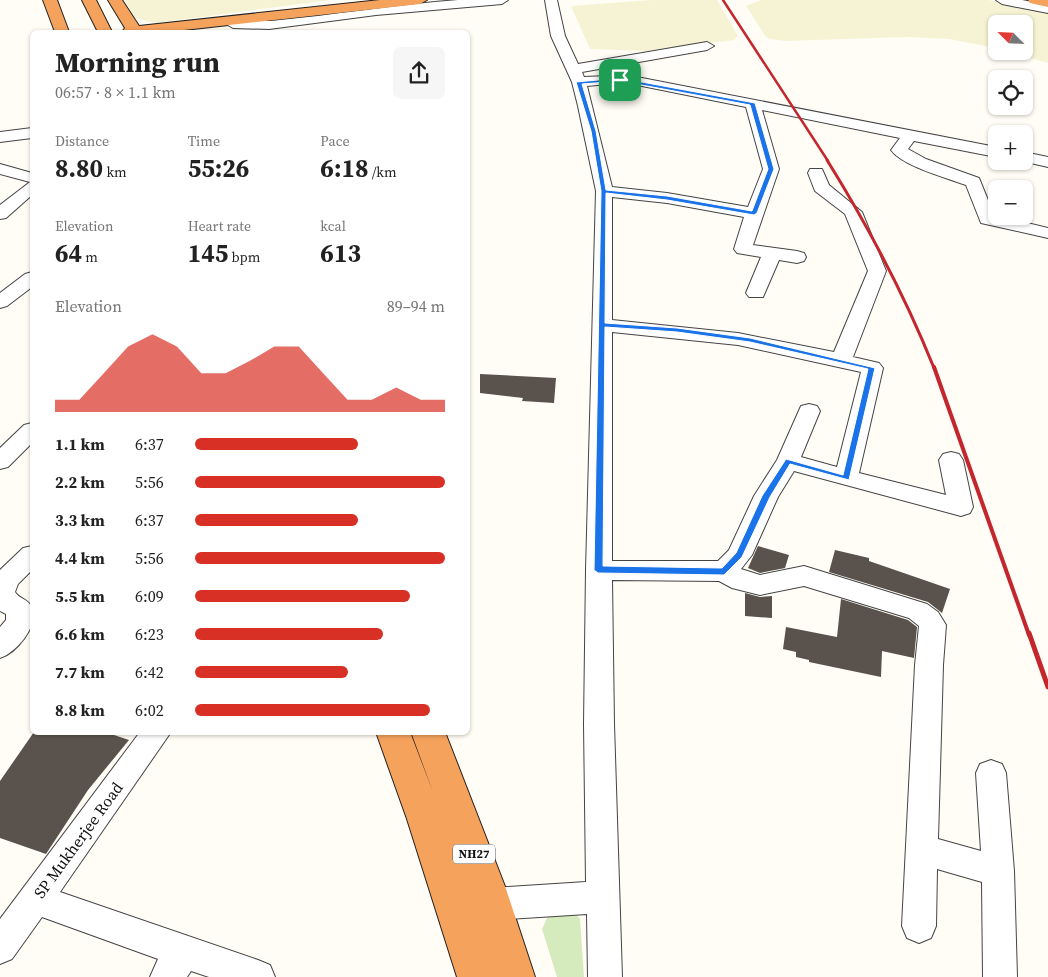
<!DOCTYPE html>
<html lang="en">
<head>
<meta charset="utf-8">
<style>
	body { margin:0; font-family:"Source Serif 4",serif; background:#f6f6f6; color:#222; height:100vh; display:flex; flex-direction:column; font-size:19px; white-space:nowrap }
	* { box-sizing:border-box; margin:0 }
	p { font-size:16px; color:#767676 }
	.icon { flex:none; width:28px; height:28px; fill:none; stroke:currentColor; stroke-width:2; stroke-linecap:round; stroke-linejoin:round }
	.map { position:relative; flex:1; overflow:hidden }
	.sheet { position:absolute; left:30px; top:30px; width:440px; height:705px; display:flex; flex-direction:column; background:#fff; border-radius:8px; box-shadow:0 1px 4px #0004 }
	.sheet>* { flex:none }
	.needle { width:32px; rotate:294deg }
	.controls { position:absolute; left:988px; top:15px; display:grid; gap:10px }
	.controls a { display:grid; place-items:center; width:45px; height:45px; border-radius:8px; background:#fff; box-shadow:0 1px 4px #0004; font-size:25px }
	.pin { position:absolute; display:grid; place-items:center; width:42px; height:42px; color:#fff; margin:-21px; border-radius:10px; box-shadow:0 2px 8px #0006 }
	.round { display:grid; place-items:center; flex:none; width:52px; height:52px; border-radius:8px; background:#f6f6f6 }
	.head { display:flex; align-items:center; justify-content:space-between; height:85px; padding:0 25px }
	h1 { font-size:28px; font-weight:700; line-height:38px }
	.figures { display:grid; grid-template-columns:repeat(3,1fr); gap:8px; height:85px; padding:5px 25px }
	.figures div { display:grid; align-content:center }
	.figures b { font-size:25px; font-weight:700 }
	.figures small { font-size:14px; font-weight:400 }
	.figures p { font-size:14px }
	.chart { height:140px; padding:10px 25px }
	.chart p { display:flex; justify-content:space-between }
	.chart svg { width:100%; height:90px; margin-top:5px; fill:#d93025; opacity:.7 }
	ul { padding:0 25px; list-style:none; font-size:16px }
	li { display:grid; grid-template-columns:80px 60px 1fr; align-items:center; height:38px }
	li i { height:12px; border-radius:6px; background:#d93025 }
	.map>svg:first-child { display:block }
	.farmland { fill:#f6f3d4 }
	.green { fill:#d5ebbd }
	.building { fill:#5a524d }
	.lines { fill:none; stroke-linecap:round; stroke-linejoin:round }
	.minor-casing { stroke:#444; stroke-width:2 }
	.highway-casing { stroke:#222; stroke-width:2 }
	.minor { fill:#fff; fill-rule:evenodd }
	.highway { fill:#f5a25d; fill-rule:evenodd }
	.rail-far3 { stroke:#c4262e; stroke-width:2.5 }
	.rail-far2 { stroke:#c4262e; stroke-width:3 }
	.rail-far1 { stroke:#c4262e; stroke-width:4 }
	.rail { stroke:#c4262e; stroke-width:5 }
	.route { fill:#1a73e8; stroke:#fff; fill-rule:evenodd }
	.labels { text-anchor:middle; stroke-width:5; stroke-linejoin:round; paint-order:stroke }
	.shield { fill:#fff; stroke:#585858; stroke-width:1 }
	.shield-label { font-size:12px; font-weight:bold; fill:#111 }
	.near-street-label { font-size:16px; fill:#111; stroke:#fff }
</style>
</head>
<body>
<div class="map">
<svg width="1048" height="977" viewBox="0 0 1048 977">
	<rect width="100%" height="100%" fill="#fffdf5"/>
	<g class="farmland">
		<path d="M125 0H331L156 23 135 18Z"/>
		<path d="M651 0H717L738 36 734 40 646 51 590 49 571 6Z"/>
		<path d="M761 0H988L1027 6 1048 11V63L1006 51H1024V24H996V48L949 39 907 37 785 41 770 39 766 37 746 6Z"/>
	</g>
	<path class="green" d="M575 913 580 919 584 977H557L542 929 548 916Z"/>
	<g class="building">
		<path d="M480 374 556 378 554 403 522 401 523 398 480 393Z"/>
		<path d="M758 546 789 555 785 568 760 573 748 568Z"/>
		<path d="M835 550 869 558V561L950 589 942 613 928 602 829 572Z"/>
		<path d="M745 593 760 597 772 596V618L745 616Z"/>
		<path d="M841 599 908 620 917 627 914 658 882 651 881 677 809 662V660L796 657V652L783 649 786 627 837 637Z"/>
		<path d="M34 732H105L129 740 88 790 46 854 0 838V781Z"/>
	</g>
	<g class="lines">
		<defs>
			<g id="minor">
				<path d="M458 0H508L502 4 376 15 269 29 233 28 226 24C234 15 260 22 271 21 333 15 395 5 458 0Z"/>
				<path d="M545 0H557L565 36 578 64 707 42 714 46 707 50 582 72 584 77 608 76 642 78 996 147V157L914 141 908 149 926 159 979 178 994 215 1048 228V238L981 223 966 185C947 178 902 166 891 150L900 138 762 110 779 169 753 245 797 251 804 253 806 257 804 261 797 263 779 260 763 297H749L746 293 761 257 737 253 734 249 744 217 667 203 612 197V320L738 333 834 352 868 271 845 214 815 191 808 173 810 169H822L829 185 862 212 886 271 853 357 879 363 883 368 859 473 946 495 939 460 943 454 951 452 959 454 963 460 973 507 970 513 961 516 794 471 778 497 752 555 741 569 760 575 804 566 927 604 938 612 946 625 943 665 938 839 981 851 976 773 980 764 991 760 1002 764 1006 773 1014 871 1017 977H983L982 882 937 869 936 926 931 938 919 943 907 938 902 926 915 665 919 626 909 618 804 586 760 595 732 588 719 581 612 580 614 724 622 977H588L587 914 492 920 480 915 475 904 480 893 492 888 586 882 584 724 586 570 596 191 578 106 572 82 551 36ZM608 84 642 86 746 107 763 169 748 207 667 193 612 187 587 86ZM612 332 738 345 861 372 837 467 801 457 820 411 817 406 809 404 801 406 777 460 754 496 729 550 718 561H612Z"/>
				<path d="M996 0H1022L1048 5V13L1002 4Z"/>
				<path d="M32 128V138L0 142V132Z"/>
				<path d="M1024 152 1048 157V167L1022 161H1024Z"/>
				<path d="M0 164 32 173V195L6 218 0 219V205L30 182 0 174Z"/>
				<path d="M32 272V287L7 306 0 308V293L25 274Z"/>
				<path d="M32 423V443L8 467 0 469V448L24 425Z"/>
				<path d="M32 546V570L18 584 15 592C19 599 29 599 32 608 39 626 16 653 0 658V627L6 620V614L0 611V570L23 548Z"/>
				<path d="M140 732H171L60 892 258 960 270 965 275 977H209L191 971 187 977H150L158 959 42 917 12 959 0 964V919Z"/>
			</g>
			<g id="highway">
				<path d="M43 0H57L69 32H55Z"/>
				<path d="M82 0H96L112 32H98Z"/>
				<path d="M108 0H122L139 26 380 0H427L420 4 166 32H122L125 28Z"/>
				<path d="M1028 0H1048V7L1030 3Z"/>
				<path d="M376 732H410L433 792 411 732H445L506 889 535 977H457L407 819Z"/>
			</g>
		</defs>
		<use href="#minor" class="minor-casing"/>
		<use href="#highway" class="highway-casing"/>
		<use href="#minor" class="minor"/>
		<use href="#highway" class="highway"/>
		<path class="rail-far3" d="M723 0 828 161"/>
		<path class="rail-far2" d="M827 160C868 226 905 296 934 368"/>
		<path class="rail-far1" d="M934 367 1029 635"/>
		<path class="rail" d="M1029 633 1048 687"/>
	</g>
	<path class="route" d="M620 78 755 103 774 169 757 213 754 215 667 200 606 193 605 323 677 328 750 338 875 368 849 480 790 464 770 497 742 557 724 575 598 573 594 570 601 191 591 131 576 82ZM620 81 750 105 768 169 752 211 667 196 606 190 596 131 582 84ZM605 327 677 332 750 342 868 369 843 475 786 459 762 496 736 553 722 568 603 566Z"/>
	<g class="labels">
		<rect class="shield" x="453" y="844.5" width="42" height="19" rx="4"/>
		<g class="shield-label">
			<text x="474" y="858">NH27</text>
		</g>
		<g class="near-street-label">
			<text transform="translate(78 840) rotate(-54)" y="6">SP Mukherjee Road</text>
		</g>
	</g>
</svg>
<div class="controls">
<a><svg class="needle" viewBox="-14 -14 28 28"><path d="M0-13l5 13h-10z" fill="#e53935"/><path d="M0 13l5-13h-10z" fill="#767676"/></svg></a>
<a><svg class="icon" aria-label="locate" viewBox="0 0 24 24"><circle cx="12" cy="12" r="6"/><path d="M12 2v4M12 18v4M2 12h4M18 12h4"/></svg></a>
<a>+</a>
<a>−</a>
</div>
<div class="pin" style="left:620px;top:80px;background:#1e9e55"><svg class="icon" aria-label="arrive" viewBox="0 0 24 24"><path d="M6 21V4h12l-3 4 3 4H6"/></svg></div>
<section class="sheet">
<div class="head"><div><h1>Morning run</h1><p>06:57 · 8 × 1.1 km</p></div><a class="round"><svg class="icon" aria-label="share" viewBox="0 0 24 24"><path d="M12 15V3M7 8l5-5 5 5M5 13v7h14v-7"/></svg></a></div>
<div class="figures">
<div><p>Distance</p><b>8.80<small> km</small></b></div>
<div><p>Time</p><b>55:26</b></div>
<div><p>Pace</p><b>6:18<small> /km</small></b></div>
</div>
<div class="figures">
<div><p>Elevation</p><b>64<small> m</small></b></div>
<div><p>Heart rate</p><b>145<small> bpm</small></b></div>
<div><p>kcal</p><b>613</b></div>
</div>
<div class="chart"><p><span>Elevation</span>89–94 m</p>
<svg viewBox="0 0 160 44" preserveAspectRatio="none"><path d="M0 44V38L10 38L20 25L30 12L40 6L50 12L60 25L70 25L80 19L90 12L100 12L110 25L120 38L130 38L140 32L150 38L160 38V44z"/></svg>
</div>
<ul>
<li><b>1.1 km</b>6:37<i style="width:65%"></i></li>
<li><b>2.2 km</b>5:56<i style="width:100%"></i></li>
<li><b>3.3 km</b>6:37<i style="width:65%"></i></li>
<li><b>4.4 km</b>5:56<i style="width:100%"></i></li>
<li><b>5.5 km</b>6:09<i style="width:86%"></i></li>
<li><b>6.6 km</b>6:23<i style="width:75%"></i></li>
<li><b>7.7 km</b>6:42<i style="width:61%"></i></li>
<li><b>8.8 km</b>6:02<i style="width:94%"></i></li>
</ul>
</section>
</div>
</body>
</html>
